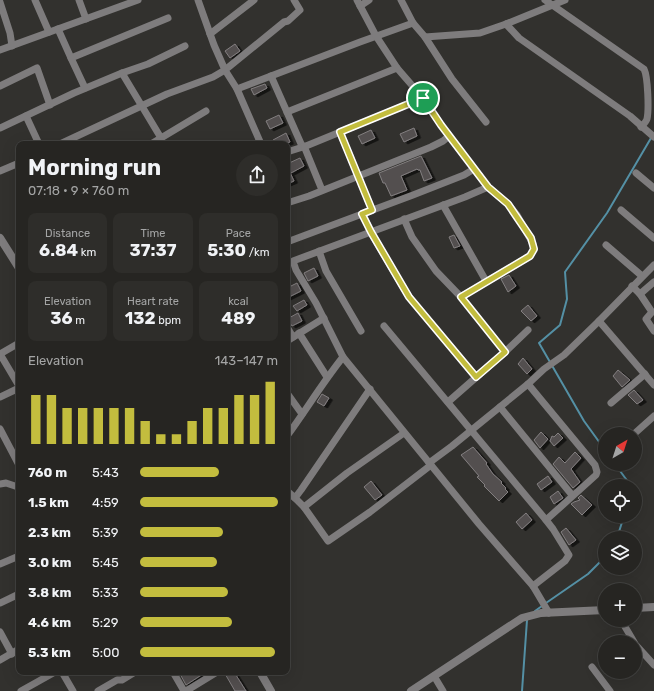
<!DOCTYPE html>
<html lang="en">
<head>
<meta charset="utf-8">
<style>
	body { margin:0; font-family:Rubik,sans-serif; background:#2e2d2a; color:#f1f3f6; height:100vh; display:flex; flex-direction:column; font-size:15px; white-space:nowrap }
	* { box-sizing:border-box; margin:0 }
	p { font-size:13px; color:#a4a5a5 }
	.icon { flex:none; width:22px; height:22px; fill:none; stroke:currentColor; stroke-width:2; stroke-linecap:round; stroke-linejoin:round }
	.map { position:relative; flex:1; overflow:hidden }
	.side { position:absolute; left:16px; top:141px; width:274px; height:534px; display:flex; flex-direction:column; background:#262522; border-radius:8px; box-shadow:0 4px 16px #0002,0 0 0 1px #424240 }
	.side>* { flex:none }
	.needle { width:26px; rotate:39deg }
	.buttons { position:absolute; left:598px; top:427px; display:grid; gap:8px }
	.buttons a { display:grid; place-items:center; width:44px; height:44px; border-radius:50%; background:#262522; box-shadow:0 4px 16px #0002,0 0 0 1px #424240; font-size:20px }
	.pin { position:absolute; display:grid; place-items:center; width:34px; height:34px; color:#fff; margin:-17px; border:2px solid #fff; border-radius:50%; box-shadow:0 1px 4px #0007 }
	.round { display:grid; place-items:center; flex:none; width:42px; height:42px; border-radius:21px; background:#2e2d2a }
	.summary { display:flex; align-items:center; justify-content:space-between; height:68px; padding:0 12px }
	h1 { font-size:22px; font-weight:700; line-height:30px }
	.figures { display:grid; grid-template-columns:repeat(3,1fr); gap:6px; height:68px; padding:4px 12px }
	.figures div { display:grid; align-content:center; border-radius:8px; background:#2e2d2a; text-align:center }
	.figures b { font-size:17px; font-weight:700 }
	.figures small { font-size:11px; font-weight:400 }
	.figures p { font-size:11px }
	.chart { height:112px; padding:8px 12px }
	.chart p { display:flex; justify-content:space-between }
	.chart svg { width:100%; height:72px; margin-top:4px; stroke:#c3bd3e; stroke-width:6 }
	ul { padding:0 12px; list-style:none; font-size:13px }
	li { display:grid; grid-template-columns:64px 48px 1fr; align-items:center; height:30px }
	li i { height:10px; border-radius:5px; background:#c3bd3e }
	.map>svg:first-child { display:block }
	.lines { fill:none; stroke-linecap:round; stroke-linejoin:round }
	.stream { stroke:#5490a5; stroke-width:2 }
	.building { fill:#534f50; stroke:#837f80; filter:url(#shadow) }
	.minor { stroke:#7e7c7d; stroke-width:7 }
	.tertiary { stroke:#7e7c7d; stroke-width:8 }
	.route-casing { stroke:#fff; stroke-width:8 }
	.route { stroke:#c3bd3e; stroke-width:5 }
</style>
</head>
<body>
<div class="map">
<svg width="654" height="691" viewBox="0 0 654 691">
	<defs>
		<filter id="shadow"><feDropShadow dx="3.5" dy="2" stdDeviation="0" flood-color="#0009"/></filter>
	</defs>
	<rect width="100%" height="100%" fill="#32312e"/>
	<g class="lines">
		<g class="stream">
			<path d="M605 450 584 421 539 343 560 325 567 299 565 272 607 213 651 138"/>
			<path d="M615 464 631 486"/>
			<path d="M617 538 624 516"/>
			<path d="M546 603 588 574 605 557"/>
			<path d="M535 611 542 606"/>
			<path d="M522 691 527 620"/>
		</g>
	</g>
	<g class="building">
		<path d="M235 44 240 51 230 58 225 51Z"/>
		<path d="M265 84 267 88 254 95 251 89Z"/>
		<path d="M279 115 283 123 270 129 266 121Z"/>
		<path d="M414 128 417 136 404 142 400 134Z"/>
		<path d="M371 130 375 138 362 144 358 136Z"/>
		<path d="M286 133 290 142 285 144H275L273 140Z"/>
		<path d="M421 156 432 178 424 181 420 170H418L417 169 401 176 407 190 391 196 385 183H383L379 173Z"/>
		<path d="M300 158 304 166 291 173 287 164Z"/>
		<path d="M287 166 294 181 287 184Z"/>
		<path d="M454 235 460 246 454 248 449 237Z"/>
		<path d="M314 268 318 276 308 281 304 273Z"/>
		<path d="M509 275 516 286 508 292 501 279Z"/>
		<path d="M297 283 301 291 287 298V288Z"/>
		<path d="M304 300 307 305 297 311 293 306Z"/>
		<path d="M528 305 537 316 531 321 521 311Z"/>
		<path d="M298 313 302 321 292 326 290 323 287 322V319Z"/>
		<path d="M523 358 532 369 527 374 518 364Z"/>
		<path d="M618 370 630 380 622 387 613 376Z"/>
		<path d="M634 390 643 400 637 404 628 395Z"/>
		<path d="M322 394 329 398 324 406 317 402Z"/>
		<path d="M541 432 548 439 540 448 534 440Z"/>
		<path d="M558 433 563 438 554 446 550 441 552 436 554 437Z"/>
		<path d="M473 447 487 463 486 464 493 474 502 482 501 483 506 488 505 489 508 492 499 501 484 486 485 485 477 477 479 476 461 455Z"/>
		<path d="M575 452 581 458 571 469 580 482 573 488 553 464 559 457 565 463Z"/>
		<path d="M548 476 552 482 541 490 537 484Z"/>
		<path d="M371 481 382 495 375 500 364 487Z"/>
		<path d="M558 491 563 498 554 504 550 497Z"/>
		<path d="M581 495 592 505 582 515 571 504 574 502 580 500 578 498Z"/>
		<path d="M526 513 532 520 522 529 516 522Z"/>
		<path d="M566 528 576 540 569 545 561 532Z"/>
		<path d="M179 672H202L203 674 186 685Z"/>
		<path d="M224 672H234L246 691H235Z"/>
	</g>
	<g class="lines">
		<g class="minor">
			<path d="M35 0 49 32"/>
			<path d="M79 0 86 19"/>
			<path d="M294 0 300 10 288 21 284 22 225 70 237 89 360 42 413 23"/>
			<path d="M357 0 376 36 397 68 423 98 441 125 488 187 508 204 517 215 533 244 534 249 530 256 461 297"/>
			<path d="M401 0 413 23 425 37 480 33 506 24 565 0"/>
			<path d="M545 0 644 69C648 77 649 110 647 119 646 122 644 124 641 127"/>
			<path d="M0 2 10 33 12 46"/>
			<path d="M360 6 369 0"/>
			<path d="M506 24 519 38 630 116 654 137"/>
			<path d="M58 29 71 58"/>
			<path d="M210 34 254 0"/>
			<path d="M425 37 452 79 486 122"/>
			<path d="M0 50 138 0"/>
			<path d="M122 73 161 138"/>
			<path d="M271 76 302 146"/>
			<path d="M0 86 37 68 50 105"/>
			<path d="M85 88 71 58 168 18"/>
			<path d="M237 89 261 144"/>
			<path d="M287 112 397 68"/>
			<path d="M26 116 39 144"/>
			<path d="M0 128 74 93 122 73 148 64 185 46"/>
			<path d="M340 132 372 210"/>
			<path d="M60 144 167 94 213 77 225 70 214 45 198 0"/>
			<path d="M151 144 206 111"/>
			<path d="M304 146 322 190"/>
			<path d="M287 152 306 146 423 98"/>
			<path d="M0 171 19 163"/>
			<path d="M636 173 654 188"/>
			<path d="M287 203 309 196 431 147 443 141 449 136"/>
			<path d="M443 205 486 281"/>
			<path d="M621 210 654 238"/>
			<path d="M363 214 371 233 409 297 476 377"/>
			<path d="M404 219 412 237 436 271 461 297 505 352 448 402"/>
			<path d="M287 242 413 195 464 175 474 169"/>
			<path d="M606 245 642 276"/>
			<path d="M319 251 326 271 361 331"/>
			<path d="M632 286 640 294 652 312 646 319 654 331"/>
			<path d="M640 294 654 282"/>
			<path d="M599 321 654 385"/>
			<path d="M384 326 546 520 553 529 569 555 565 561 533 586"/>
			<path d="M287 327 293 337"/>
			<path d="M299 333 327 377"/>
			<path d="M287 341 324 318"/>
			<path d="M505 352 528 330"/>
			<path d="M0 354 19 386"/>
			<path d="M0 354 19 343"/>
			<path d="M343 357 479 524 533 586 549 613"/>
			<path d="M528 384 595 465 597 472 596 475 546 520"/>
			<path d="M287 393 302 414"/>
			<path d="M0 397 19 388"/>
			<path d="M611 403 645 374"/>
			<path d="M500 407 572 495"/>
			<path d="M0 429 19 465"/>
			<path d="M634 434 654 416"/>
			<path d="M287 436C306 410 323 382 343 357L316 303 296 270 293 261 465 197 488 187"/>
			<path d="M429 463 452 446 528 384 544 369 564 355 599 321 654 265"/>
			<path d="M0 484 6 483 18 487"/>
			<path d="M287 491 295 498 301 490 370 389"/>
			<path d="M295 498 304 507 347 473 404 433"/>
			<path d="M304 507 328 541 370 512 431 465"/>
			<path d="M0 564 19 556"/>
			<path d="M0 603 19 594"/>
			<path d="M623 620 624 625 634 642"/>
			<path d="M0 632 12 654"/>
			<path d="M635 644 654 665"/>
			<path d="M0 660 19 649"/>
			<path d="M592 667 610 691"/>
			<path d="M62 672 73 691"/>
			<path d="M173 672 184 691"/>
			<path d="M434 676 443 691"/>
			<path d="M21 691 55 672"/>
			<path d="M98 691 117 680H122L135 672"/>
			<path d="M186 691 217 672"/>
		</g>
		<g class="tertiary">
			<path d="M0 238 19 268"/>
			<path d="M635 608 654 607"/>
			<path d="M260 672 271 691"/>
			<path d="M411 691 522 618 541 613 605 610"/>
		</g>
	</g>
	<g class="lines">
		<defs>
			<path id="route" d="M423 98 441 125 488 187 508 204 531 238 534 249 530 256 461 297 505 352 476 377 409 297 371 232 362 214 372 210 340 132Z"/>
		</defs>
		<use href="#route" class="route-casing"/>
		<use href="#route" class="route"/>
	</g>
</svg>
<div class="buttons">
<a><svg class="needle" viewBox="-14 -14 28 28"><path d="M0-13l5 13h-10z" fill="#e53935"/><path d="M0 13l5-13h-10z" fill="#a4a5a5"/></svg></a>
<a><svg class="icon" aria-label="locate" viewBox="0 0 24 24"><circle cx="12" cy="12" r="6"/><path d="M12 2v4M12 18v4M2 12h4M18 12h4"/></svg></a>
<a><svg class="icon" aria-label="layers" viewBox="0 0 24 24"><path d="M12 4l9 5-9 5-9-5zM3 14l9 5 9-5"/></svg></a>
<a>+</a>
<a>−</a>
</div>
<div class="pin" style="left:423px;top:98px;background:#1e9e55"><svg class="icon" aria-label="arrive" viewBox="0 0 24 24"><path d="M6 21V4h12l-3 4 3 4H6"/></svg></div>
<section class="side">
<div class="summary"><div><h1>Morning run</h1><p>07:18 · 9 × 760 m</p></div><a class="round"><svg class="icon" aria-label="share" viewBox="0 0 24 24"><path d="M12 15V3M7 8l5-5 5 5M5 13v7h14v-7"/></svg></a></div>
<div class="figures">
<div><p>Distance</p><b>6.84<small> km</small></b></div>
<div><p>Time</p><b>37:37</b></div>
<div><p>Pace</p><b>5:30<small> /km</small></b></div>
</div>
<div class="figures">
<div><p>Elevation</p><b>36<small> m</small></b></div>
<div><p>Heart rate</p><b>132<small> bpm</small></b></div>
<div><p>kcal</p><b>489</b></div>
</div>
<div class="chart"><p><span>Elevation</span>143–147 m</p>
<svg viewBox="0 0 160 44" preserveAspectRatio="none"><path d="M5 44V14M15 44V14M25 44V22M35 44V22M45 44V22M55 44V22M65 44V22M75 44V30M85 44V38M95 44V38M105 44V30M115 44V22M125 44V22M135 44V14M145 44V14M155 44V6"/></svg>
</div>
<ul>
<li><b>760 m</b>5:43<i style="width:57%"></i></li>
<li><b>1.5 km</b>4:59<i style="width:100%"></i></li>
<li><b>2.3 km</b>5:39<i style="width:60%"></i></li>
<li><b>3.0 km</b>5:45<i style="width:56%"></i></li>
<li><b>3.8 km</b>5:33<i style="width:64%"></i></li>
<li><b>4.6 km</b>5:29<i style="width:67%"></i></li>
<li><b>5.3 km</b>5:00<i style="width:98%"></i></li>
</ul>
</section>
</div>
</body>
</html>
